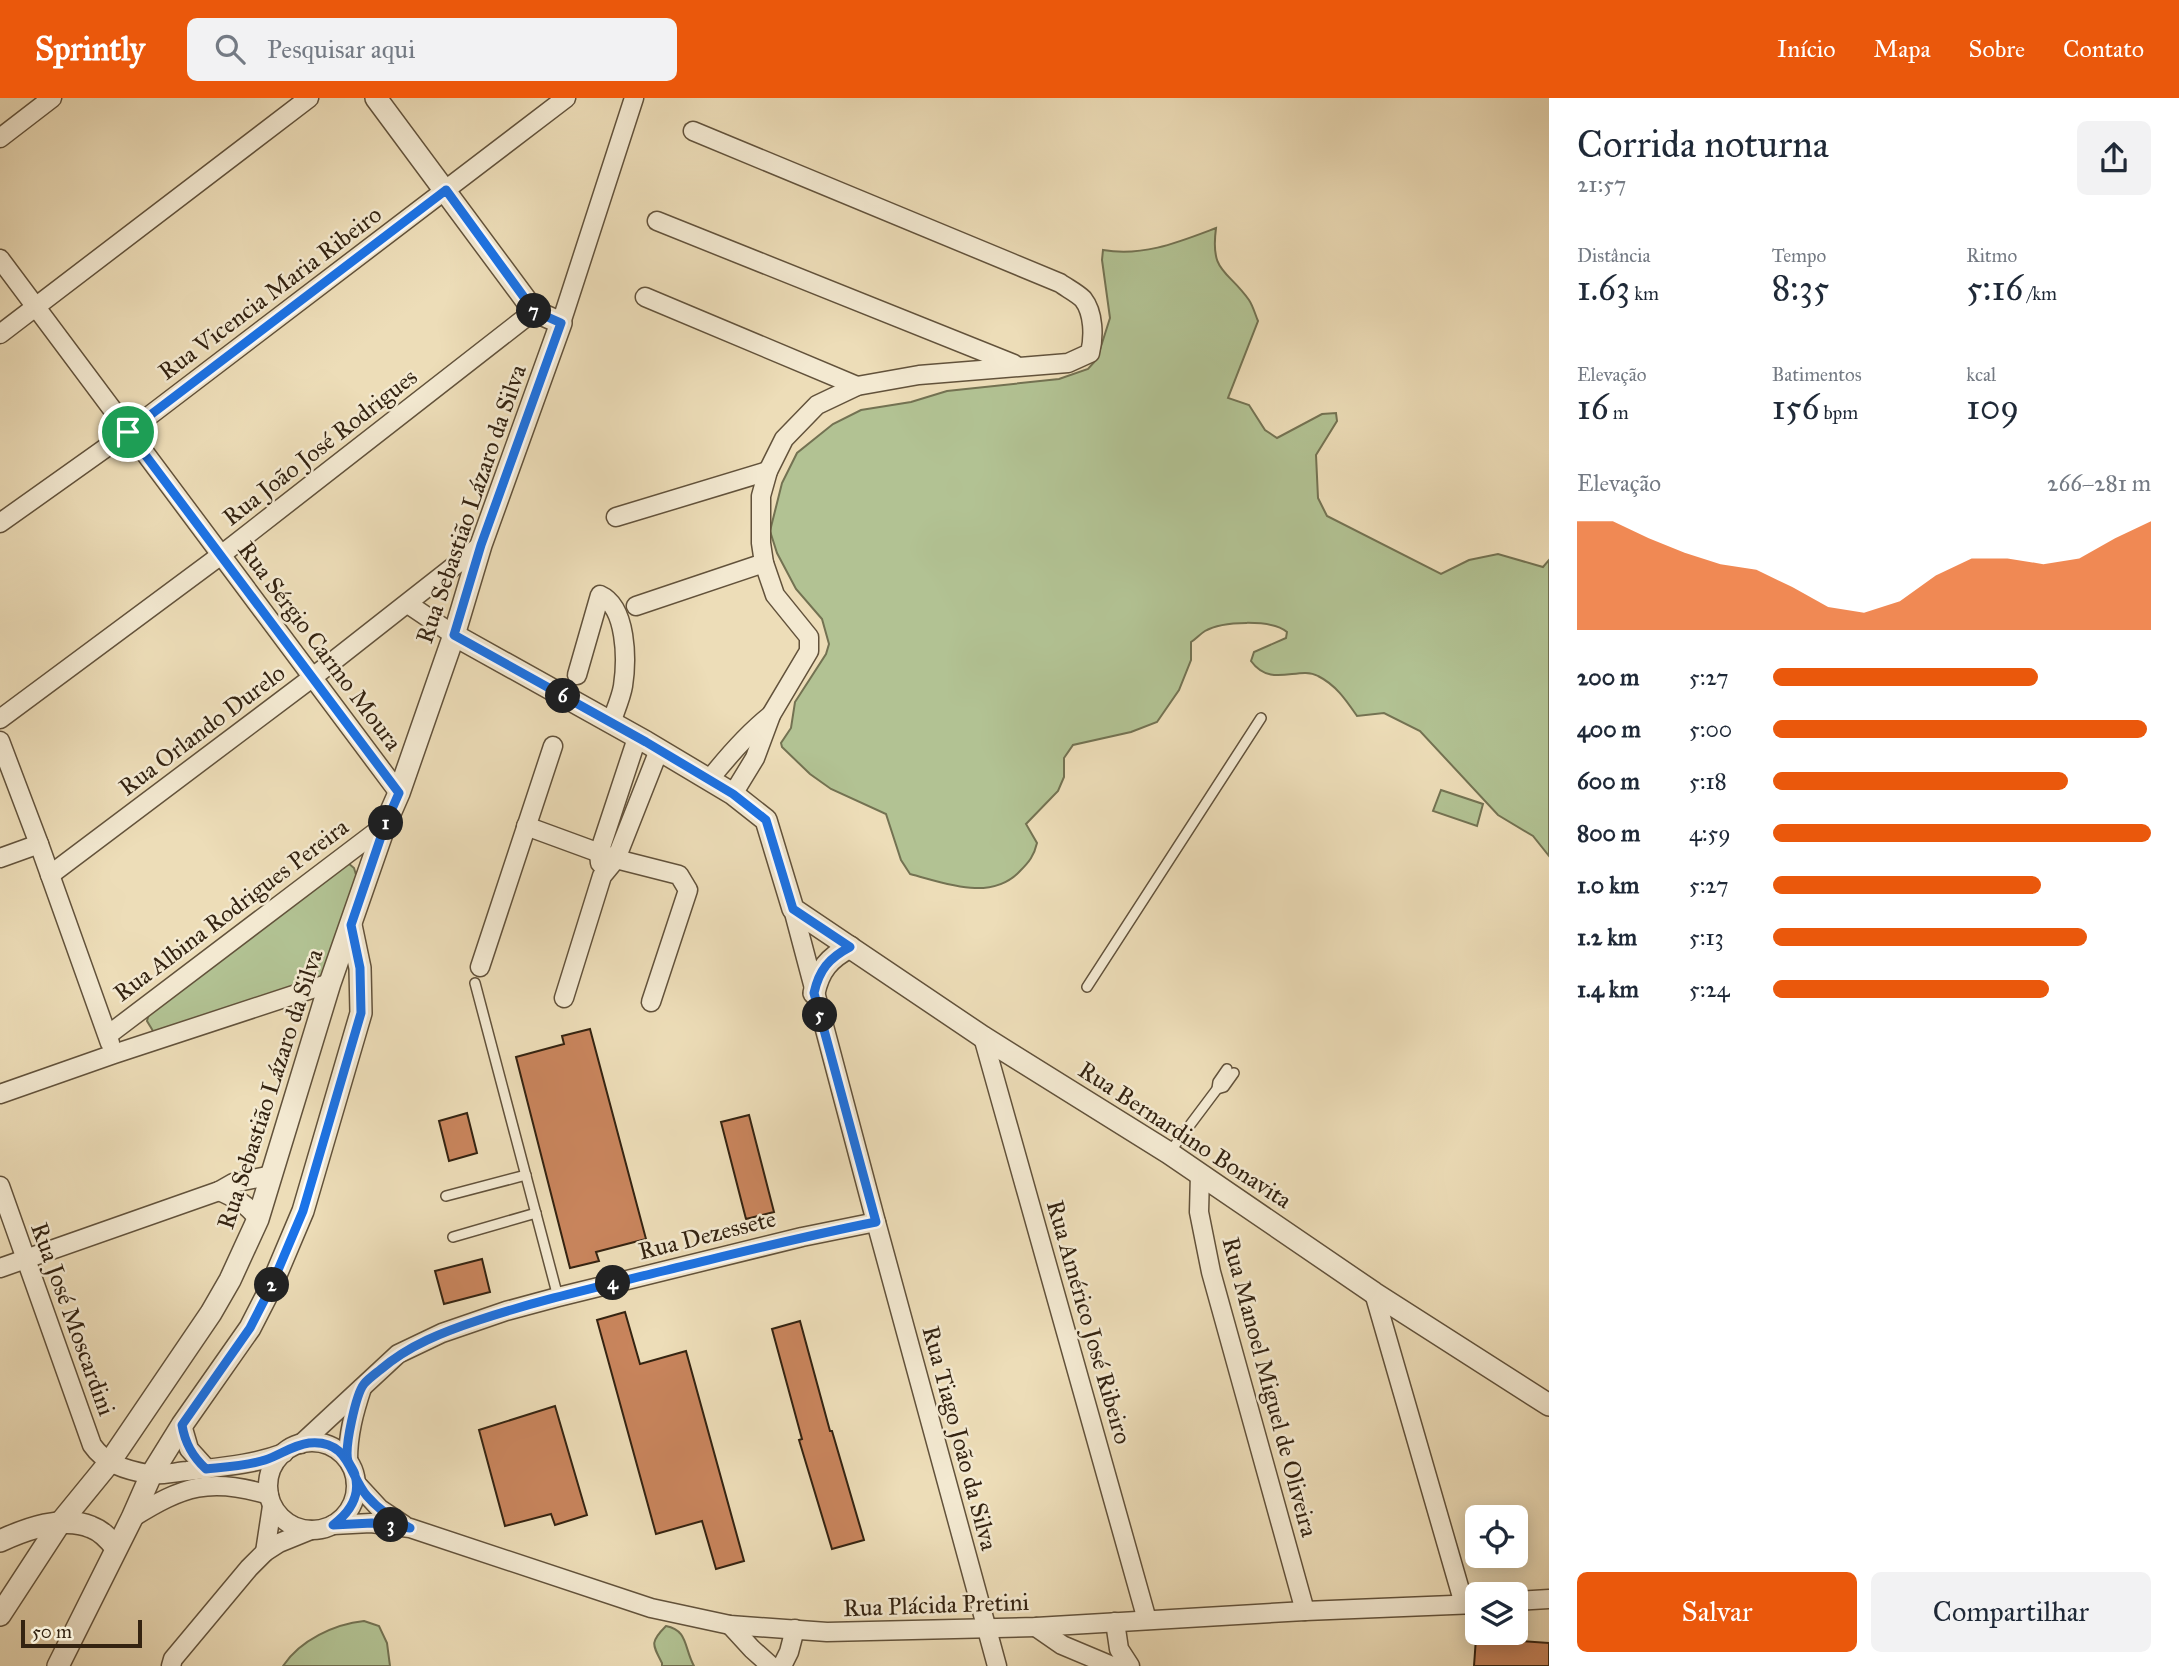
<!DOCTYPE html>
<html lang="pt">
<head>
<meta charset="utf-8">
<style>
	body { margin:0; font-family:"IM FELL Great Primer",serif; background:#f2f2f3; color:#1f2937; height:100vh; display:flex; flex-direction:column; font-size:26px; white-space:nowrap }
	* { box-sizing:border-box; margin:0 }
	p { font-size:23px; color:#747a83 }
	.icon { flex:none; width:38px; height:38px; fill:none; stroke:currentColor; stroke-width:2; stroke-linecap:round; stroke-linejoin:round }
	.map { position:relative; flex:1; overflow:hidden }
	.details { display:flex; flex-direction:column; background:#fff; width:630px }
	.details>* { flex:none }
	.fabs { position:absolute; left:1465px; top:1407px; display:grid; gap:14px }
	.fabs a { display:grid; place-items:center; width:63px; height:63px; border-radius:10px; background:#fff; box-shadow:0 4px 18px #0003; font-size:35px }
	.scale { position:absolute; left:21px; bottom:18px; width:121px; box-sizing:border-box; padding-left:7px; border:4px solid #342311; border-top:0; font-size:19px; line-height:24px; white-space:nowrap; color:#342311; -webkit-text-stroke:5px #f3e9d1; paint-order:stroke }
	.pin { position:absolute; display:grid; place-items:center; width:60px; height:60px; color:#fff; margin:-30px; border:4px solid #fff; border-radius:50%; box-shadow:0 2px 7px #0007 }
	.km { position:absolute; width:35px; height:35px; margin:-18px; border-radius:50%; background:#222; color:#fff; font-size:19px; line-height:35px; text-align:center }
	.round { display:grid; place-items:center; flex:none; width:74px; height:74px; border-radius:10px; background:#f2f2f3 }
	.overview { display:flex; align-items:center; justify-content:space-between; height:119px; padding:0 28px }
	h1 { font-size:38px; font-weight:600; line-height:52px }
	.stats { display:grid; grid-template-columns:repeat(3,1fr); gap:10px; height:119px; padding:7px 28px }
	.stats div { display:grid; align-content:center }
	.stats b { font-size:35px; font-weight:600 }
	.stats small { font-size:19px; font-weight:400 }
	.stats p { font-size:19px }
	.chart { height:196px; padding:14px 28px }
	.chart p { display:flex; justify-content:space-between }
	.chart svg { width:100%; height:126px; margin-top:7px; fill:#ea580c; opacity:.7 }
	.button { display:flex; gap:14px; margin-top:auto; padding:14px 28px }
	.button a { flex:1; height:80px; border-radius:10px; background:#ea580c; color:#fff; font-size:28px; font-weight:600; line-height:80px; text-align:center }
	.button a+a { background:#f2f2f3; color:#1f2937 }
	ul { padding:0 28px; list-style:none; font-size:23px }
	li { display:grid; grid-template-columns:112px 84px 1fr; align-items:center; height:52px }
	li i { height:18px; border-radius:9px; background:#ea580c }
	header { display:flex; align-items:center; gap:42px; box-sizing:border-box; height:98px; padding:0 35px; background:#ea580c; color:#fff }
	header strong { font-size:33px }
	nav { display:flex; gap:38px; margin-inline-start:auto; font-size:24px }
	.search { width:490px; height:63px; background:#f2f2f3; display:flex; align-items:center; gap:18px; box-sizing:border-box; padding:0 24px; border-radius:10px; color:#747a83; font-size:26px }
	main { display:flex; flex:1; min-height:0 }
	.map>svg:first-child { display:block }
	.green { fill:#b2c293; stroke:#737252; stroke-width:2 }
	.building { fill:#c9855d; stroke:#342311; stroke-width:2 }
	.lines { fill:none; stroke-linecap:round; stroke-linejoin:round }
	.service-casing { stroke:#62523b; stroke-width:12 }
	.minor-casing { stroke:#62523b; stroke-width:21 }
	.tertiary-casing { stroke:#62523b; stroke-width:24 }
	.service { stroke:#f3e9d1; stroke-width:9 }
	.minor { stroke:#f3e9d1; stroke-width:18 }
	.tertiary { stroke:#f3e9d1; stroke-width:21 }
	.route-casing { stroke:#fff; stroke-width:14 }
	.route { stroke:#1a73e8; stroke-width:9 }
	.labels { text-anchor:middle; stroke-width:5; stroke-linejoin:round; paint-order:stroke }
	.street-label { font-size:24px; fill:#342311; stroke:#f3e9d1 }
</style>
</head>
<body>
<header>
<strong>Sprintly</strong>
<div class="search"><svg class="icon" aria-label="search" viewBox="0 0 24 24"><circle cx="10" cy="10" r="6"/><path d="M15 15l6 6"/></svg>Pesquisar aqui</div>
<nav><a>Início</a><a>Mapa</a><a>Sobre</a><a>Contato</a></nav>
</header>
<main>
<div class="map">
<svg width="1549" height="1568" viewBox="0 0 1549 1568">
	<rect width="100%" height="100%" fill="#edddb8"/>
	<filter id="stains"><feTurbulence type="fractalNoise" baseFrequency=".00286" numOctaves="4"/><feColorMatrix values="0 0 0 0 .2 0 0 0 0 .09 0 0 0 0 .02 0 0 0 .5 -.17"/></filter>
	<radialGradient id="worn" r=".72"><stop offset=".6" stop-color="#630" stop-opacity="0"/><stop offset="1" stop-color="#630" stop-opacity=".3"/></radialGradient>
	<g class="green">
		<path d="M1216 130C1210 175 1227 171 1249 202 1253 208 1255 216 1258 223L1228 300 1249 307 1265 332 1277 340 1322 316 1336 315 1337 323 1316 357 1318 400 1327 418 1441 476 1469 462 1498 456 1543 469 1549 462V758L1533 738 1498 717 1420 633 1384 615 1357 618C1346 602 1336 587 1318 578 1299 567 1271 591 1251 563L1254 554 1286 540 1287 534C1271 521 1222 523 1205 533 1200 536 1196 541 1191 544V562L1179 592 1157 624 1131 634 1073 647 1064 660V679L1058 693 1026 726 1037 745C1034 758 1029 764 1020 773 991 804 945 785 910 776L901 762 886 716 831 691 810 676 782 649 781 645 791 630 795 604 826 556 829 546 822 521 796 491 777 455 770 433 782 385 797 355 833 326 861 312 911 304 947 293 1059 281 1088 271 1097 261 1110 220 1102 162 1103 152C1143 159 1179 144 1216 130Z"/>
		<path d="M1441 692 1483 706 1477 728 1433 713Z"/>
		<path d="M348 765 354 770 357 780 324 878 158 935 153 933 147 923 149 915Z"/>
		<path d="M364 1523 379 1528 387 1545 390 1568H283C300 1542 335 1526 364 1523Z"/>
		<path d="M666 1528C688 1532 684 1550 694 1568H662V1565C652 1546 650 1544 666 1528Z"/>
	</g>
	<g class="building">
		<path d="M590 931 646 1141 596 1154 599 1163 570 1170 516 959 564 946 562 938Z"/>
		<path d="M467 1015 477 1055 449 1063 439 1023Z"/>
		<path d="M749 1017 774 1114 746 1121 721 1024Z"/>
		<path d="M482 1161 490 1194 444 1206 435 1173Z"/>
		<path d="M625 1214 640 1266 686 1253 744 1463 716 1471 702 1423 656 1436 597 1222Z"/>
		<path d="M800 1223 830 1333H832L864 1442 832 1451 799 1342 802 1341 772 1231Z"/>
		<path d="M555 1308 587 1417 555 1427 551 1416 505 1428 479 1332Z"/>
		<path d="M1476 1540 1549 1545V1568H1474Z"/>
	</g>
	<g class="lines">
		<defs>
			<g id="service">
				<path d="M475 885 558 1199"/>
				<path d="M1087 889 1261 620"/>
				<path d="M1217 991 1224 989 1234 975"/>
				<path d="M1169 1055 1217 991 1218 984 1227 971"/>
				<path d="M446 1098 526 1077"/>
				<path d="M453 1139 536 1115"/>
			</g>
			<g id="minor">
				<path d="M693 33 1060 185C1067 190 1077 195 1083 201 1094 215 1094 239 1090 255L1068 265 919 277 857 288 817 307 784 341 768 373 761 398V445L764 465 775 497 809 539V553L771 617 755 660 733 696"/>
				<path d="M0 40 52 0"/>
				<path d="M657 123 1014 266"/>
				<path d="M0 161 399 695"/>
				<path d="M645 199 857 288"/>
				<path d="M561 225 634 0"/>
				<path d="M0 236 309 0"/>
				<path d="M616 419 768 373"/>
				<path d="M0 425 128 334 566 0"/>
				<path d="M408 506 454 537"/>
				<path d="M636 508 764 465"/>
				<path d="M577 577 600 497C627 509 627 562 623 588 621 600 615 613 611 625"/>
				<path d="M0 621 221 457 534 213"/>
				<path d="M0 643 39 746 110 945"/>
				<path d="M709 682C728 658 747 636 771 617"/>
				<path d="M526 728 616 761 679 777 688 792 651 904"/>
				<path d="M0 760 39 746"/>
				<path d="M600 765 599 755 637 640"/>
				<path d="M50 777 313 579 481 447"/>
				<path d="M793 811 876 1124 997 1568"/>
				<path d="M480 869 553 648"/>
				<path d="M564 900 602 778 616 761 659 652"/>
				<path d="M108 937 385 727"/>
				<path d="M983 939 1147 1522"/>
				<path d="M0 996 114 956 330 885"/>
				<path d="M1200 1076 1199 1114 1211 1174 1305 1513"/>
				<path d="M0 1088 92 1347C105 1366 126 1372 148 1376 160 1378 175 1374 187 1373 220 1369 252 1367 284 1355"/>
				<path d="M219 1093C235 1100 247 1106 258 1121"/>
				<path d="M0 1170 219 1093 233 1085 272 1077"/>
				<path d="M1374 1195 1464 1506"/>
				<path d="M182 1327 189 1351 207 1371"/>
				<circle cx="312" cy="1388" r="44"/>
				<path d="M301 1346 398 1256 442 1235 506 1213 558 1199 802 1139 876 1124"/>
				<path d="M348 1362C348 1336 354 1314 362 1290"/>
				<path d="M356 1385 380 1411 404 1427"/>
				<path d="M132 1420C183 1388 210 1379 269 1397"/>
				<path d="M333 1427 371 1425 410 1430 651 1510 730 1527 827 1534 1036 1529 1305 1513 1477 1506"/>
				<path d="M265 1454 272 1408"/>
				<path d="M1516 1503 1549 1501"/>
				<path d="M1115 1524 1119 1551 1130 1568"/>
				<path d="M730 1527 752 1551 771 1568"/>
				<path d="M1036 1529 1062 1547 1112 1568"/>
				<path d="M171 1568 173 1561 249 1470 265 1454 279 1445 311 1432"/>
				<path d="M782 1568 789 1554 795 1531"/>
			</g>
			<g id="tertiary">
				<path d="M454 537 646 644 733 696 766 722 793 811 983 939 1169 1055 1374 1195 1549 1307"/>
				<path d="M814 895C819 872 829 860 850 849"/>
				<path d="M0 1443C26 1431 63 1417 91 1429 102 1433 109 1441 116 1450"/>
				<path d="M0 1517 60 1425 109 1365 211 1215 230 1182 258 1121 330 885 385 727 399 695 454 537 481 447 561 225 534 213 376 0"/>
				<path d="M58 1568 132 1420 151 1377 182 1327 250 1230 270 1191 303 1113 361 915 360 870 351 827"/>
			</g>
		</defs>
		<use href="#service" class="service-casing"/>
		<use href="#minor" class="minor-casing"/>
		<use href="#tertiary" class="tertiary-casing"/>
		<use href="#service" class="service"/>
		<use href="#minor" class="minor"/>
		<use href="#tertiary" class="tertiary"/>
	</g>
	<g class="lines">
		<defs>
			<path id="route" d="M128 334 399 695 385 727 351 827 360 870 361 915 303 1113 270 1191 250 1230 182 1327C185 1345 192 1358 206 1371 226 1369 246 1368 265 1362 280 1357 293 1347 309 1345 349 1341 349 1377 367 1398 379 1412 394 1422 410 1430L372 1425 333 1427C349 1415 361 1398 355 1377 354 1372 350 1368 348 1363 344 1350 356 1296 364 1286 368 1281 375 1276 380 1272 409 1247 443 1234 479 1222 539 1202 602 1188 663 1173 734 1156 804 1138 876 1124L814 895C819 872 829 860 850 849L793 811 766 722 733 696 646 644 454 537 481 447 561 225 534 213 446 92 128 334"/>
		</defs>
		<use href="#route" class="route-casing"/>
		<use href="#route" class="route"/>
	</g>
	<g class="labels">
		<g class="street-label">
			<text transform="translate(270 195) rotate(-37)" y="8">Rua Vicencia Maria Ribeiro</text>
			<text transform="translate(320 349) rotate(-38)" y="8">Rua João José Rodrigues</text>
			<text transform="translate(471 406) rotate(-71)" y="8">Rua Sebastião Lázaro da Silva</text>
			<text transform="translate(320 548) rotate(53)" y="8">Rua Sérgio Carmo Moura</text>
			<text transform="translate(202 632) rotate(-37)" y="8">Rua Orlando Durelo</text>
			<text transform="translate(231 812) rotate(-37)" y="8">Rua Albina Rodrigues Pereira</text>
			<text transform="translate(270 991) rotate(-72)" y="8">Rua Sebastião Lázaro da Silva</text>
			<text transform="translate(1185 1037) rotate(33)" y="8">Rua Bernardino Bonavita</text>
			<text transform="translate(707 1137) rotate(-14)" y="8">Rua Dezessete</text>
			<text transform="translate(73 1221) rotate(70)" y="8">Rua José Moscardini</text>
			<text transform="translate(1089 1224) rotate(74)" y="8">Rua Américo José Ribeiro</text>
			<text transform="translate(1270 1289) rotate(75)" y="8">Rua Manoel Miguel de Oliveira</text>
			<text transform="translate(960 1340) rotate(75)" y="8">Rua Tiago João da Silva</text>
			<text transform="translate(936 1507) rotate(-2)" y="8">Rua Plácida Pretini</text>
		</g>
	</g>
	<rect width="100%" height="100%" filter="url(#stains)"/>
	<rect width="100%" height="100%" fill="url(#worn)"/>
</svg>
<div class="fabs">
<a><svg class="icon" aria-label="locate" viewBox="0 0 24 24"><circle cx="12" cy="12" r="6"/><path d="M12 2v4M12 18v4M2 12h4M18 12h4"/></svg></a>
<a><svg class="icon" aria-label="layers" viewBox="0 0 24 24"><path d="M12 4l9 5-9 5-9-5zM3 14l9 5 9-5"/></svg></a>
</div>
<div class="scale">50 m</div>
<div class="pin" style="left:128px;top:334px;background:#1e9e55"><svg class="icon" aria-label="arrive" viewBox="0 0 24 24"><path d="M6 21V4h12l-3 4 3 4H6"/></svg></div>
<b class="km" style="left:386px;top:725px">1</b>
<b class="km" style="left:272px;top:1187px">2</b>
<b class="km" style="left:391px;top:1427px">3</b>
<b class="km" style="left:613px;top:1185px">4</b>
<b class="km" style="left:820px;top:917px">5</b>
<b class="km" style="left:563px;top:598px">6</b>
<b class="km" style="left:534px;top:213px">7</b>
</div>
<section class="details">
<div class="overview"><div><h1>Corrida noturna</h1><p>21:57</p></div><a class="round"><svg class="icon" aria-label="share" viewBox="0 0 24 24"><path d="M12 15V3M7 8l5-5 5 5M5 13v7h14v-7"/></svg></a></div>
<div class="stats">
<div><p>Distância</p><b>1.63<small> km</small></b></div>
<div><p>Tempo</p><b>8:35</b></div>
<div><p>Ritmo</p><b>5:16<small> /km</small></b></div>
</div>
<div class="stats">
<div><p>Elevação</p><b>16<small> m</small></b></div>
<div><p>Batimentos</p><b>156<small> bpm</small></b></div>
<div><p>kcal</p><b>109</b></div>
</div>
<div class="chart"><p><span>Elevação</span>266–281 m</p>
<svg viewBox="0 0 160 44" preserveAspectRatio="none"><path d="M0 44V6L10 6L20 12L30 17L40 21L50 23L60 29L70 36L80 38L90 34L100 25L110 19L120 19L130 21L140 19L150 12L160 6V44z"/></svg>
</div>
<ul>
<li><b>200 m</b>5:27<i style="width:70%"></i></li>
<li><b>400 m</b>5:00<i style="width:99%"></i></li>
<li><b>600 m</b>5:18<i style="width:78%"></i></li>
<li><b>800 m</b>4:59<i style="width:100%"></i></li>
<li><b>1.0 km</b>5:27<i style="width:71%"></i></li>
<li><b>1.2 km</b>5:13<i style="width:83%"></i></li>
<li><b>1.4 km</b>5:24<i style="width:73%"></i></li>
</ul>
<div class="button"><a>Salvar</a><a>Compartilhar</a></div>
</section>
</main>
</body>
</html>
